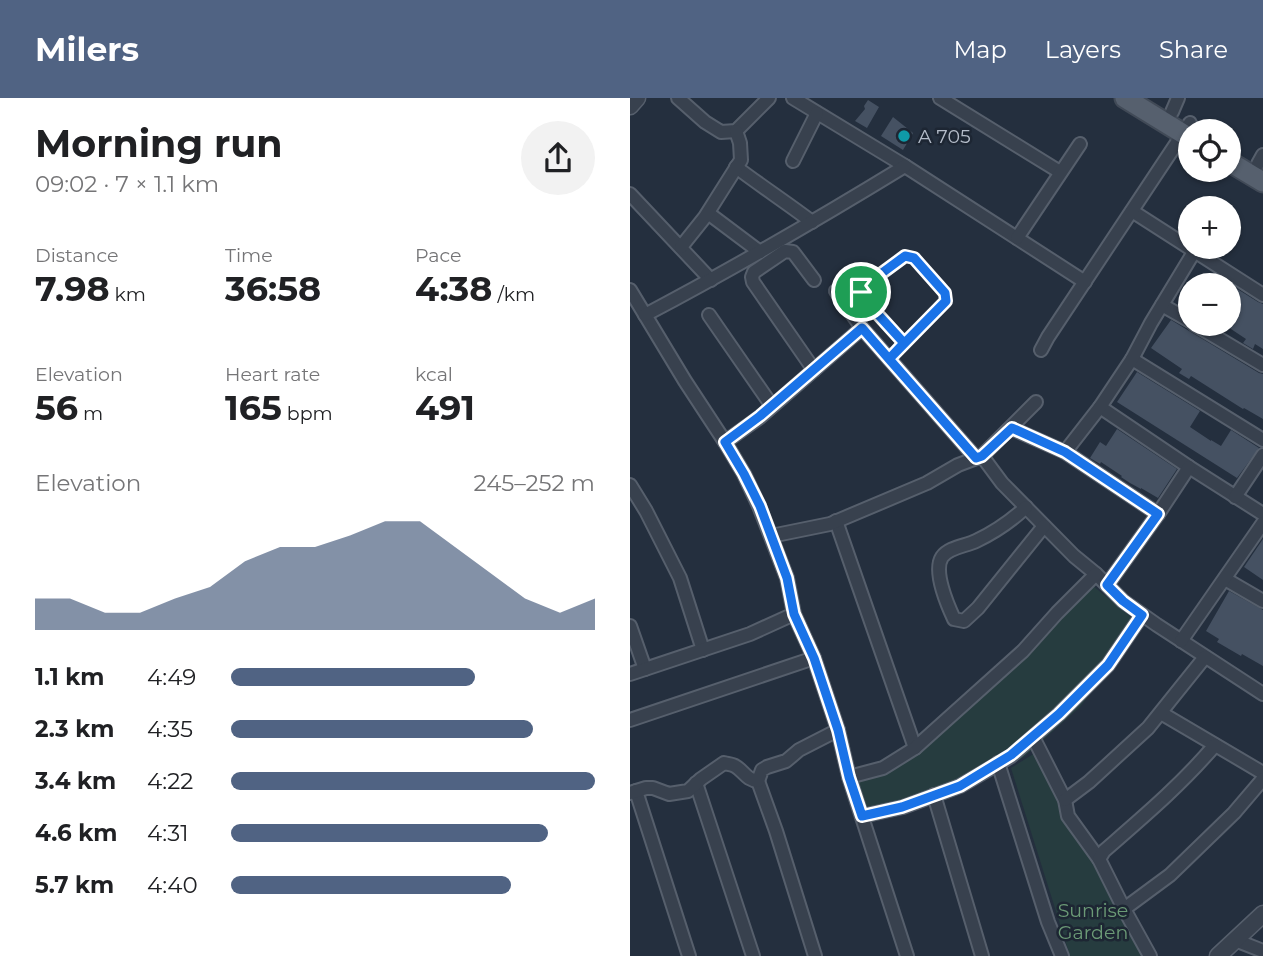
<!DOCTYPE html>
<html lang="en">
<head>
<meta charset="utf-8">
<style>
	body { margin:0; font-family:Montserrat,sans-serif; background:#f2f2f2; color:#202124; height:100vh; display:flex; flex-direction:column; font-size:26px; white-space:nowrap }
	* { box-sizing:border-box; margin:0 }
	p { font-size:23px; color:#757577 }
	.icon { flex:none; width:38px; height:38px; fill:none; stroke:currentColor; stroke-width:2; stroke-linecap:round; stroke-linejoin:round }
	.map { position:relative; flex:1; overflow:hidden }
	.drawer { display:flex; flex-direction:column; background:#fff; width:630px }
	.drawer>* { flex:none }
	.buttons { position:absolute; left:548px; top:21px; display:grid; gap:14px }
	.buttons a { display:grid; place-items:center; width:63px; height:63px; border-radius:50%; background:#fff; box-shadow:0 2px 5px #0004; font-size:35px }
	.pin { position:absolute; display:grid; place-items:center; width:60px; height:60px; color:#fff; margin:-30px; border:4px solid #fff; border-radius:50%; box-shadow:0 2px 7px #0007 }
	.round { display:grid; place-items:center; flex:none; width:74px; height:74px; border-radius:37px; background:#f2f2f2 }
	.summary { display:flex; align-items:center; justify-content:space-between; height:119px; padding:0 35px }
	h1 { font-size:38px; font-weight:700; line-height:52px }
	.metrics { display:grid; grid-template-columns:repeat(3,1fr); gap:10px; height:119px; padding:7px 35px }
	.metrics div { display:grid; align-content:center }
	.metrics b { font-size:35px; font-weight:700 }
	.metrics small { font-size:19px; font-weight:400 }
	.metrics p { font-size:19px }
	.chart { height:196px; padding:14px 35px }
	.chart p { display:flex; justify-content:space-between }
	.chart svg { width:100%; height:126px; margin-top:7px; fill:#506383; opacity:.7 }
	ul { padding:0 35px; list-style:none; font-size:23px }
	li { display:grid; grid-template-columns:112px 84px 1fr; align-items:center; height:52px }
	li i { height:18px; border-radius:9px; background:#506383 }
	header { display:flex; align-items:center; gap:42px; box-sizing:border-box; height:98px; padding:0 35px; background:#506383; color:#fff }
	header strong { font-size:33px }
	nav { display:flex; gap:38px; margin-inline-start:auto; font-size:24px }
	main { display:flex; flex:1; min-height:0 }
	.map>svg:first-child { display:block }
	.green { fill:#263c3f }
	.building { fill:#455162 }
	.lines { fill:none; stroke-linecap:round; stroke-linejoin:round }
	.service-casing { stroke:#565f6c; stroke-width:10 }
	.minor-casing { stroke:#565f6c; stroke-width:16 }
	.tertiary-casing { stroke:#565f6c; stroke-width:19 }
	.primary-casing { stroke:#414a57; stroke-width:23 }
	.service { stroke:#38414e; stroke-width:6 }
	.minor { stroke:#38414e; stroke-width:12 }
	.tertiary { stroke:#38414e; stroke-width:16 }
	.primary { stroke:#56606e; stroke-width:19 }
	.route-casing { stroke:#fff; stroke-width:14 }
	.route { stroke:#1a73e8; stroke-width:9 }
	.culture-dot { fill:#0f9aa8; stroke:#1d2633; stroke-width:2.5 }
	.labels { text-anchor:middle; stroke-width:5; stroke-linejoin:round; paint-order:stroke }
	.poi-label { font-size:19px; fill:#b4bcc9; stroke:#1d2633; text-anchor:start }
	.park-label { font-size:19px; fill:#6b9a76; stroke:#1d2633 }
</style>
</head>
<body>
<header>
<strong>Milers</strong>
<nav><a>Map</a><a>Layers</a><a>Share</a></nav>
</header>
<main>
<section class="drawer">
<div class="summary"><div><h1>Morning run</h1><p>09:02 · 7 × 1.1 km</p></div><a class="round"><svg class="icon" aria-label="share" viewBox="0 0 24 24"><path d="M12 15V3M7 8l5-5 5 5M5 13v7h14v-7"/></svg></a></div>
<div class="metrics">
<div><p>Distance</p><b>7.98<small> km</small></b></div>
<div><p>Time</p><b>36:58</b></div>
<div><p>Pace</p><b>4:38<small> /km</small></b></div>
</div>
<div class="metrics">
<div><p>Elevation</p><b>56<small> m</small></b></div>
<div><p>Heart rate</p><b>165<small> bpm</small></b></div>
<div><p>kcal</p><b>491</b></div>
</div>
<div class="chart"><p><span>Elevation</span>245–252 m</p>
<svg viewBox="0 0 160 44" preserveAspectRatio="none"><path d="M0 44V33L10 33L20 38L30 38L40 33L50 29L60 20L70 15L80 15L90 11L100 6L110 6L120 15L130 24L140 33L150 38L160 33V44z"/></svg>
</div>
<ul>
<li><b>1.1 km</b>4:49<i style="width:67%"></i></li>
<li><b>2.3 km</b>4:35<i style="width:83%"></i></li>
<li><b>3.4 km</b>4:22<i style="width:100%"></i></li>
<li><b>4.6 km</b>4:31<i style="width:87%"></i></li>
<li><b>5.7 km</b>4:40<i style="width:77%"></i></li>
</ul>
</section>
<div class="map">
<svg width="633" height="858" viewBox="0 0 633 858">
	<rect width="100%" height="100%" fill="#242f3e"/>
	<g class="green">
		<path d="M457 483 512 528 450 609 394 659 340 689 277 710 237 726 223 677 289 652 338 611Z"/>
		<path d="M413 650 518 858H440L381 670Z"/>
	</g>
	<g class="building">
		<path d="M238 2 249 9 237 30 225 23 235 11 234 8Z"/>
		<path d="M263 19 283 35 273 52 251 38Z"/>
		<path d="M585 177 628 204 633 206V251L625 246 623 251 613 245 616 241 598 229V187H578Z"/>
		<path d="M541 222 629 275 633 276V321L614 310 613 311 561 278 559 281 549 275 552 271 521 250Z"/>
		<path d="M507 274 570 313 560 329 581 343V342L591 348 601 332 629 350 607 380 487 304Z"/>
		<path d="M487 331 547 371 528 400 511 390V391L500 385 491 379 492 378 471 364 470 366 460 360 470 344 476 348Z"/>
		<path d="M633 441V482L614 469Z"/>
		<path d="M599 493 633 512V568L612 556 611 558 587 544 589 541 576 533Z"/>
	</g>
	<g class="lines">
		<defs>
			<path id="service" d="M259 261 316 203 315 195 284 160 275 158 233 189 231 194 233 200 274 245"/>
			<g id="minor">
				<path d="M48 0 75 24 91 34 106 33 139 0"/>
				<path d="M163 0 275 68 455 184"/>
				<path d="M310 0 430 74"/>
				<path d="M542 14 548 0"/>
				<path d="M163 63 187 15"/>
				<path d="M628 66 633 57"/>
				<path d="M106 69C131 88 157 105 182 124"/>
				<path d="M0 96 81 182"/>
				<path d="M502 113 633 197"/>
				<path d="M78 115 130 154"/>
				<path d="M387 140 450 46"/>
				<path d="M51 149 75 119 111 62 110 45 106 33"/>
				<path d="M184 182 163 154 155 153 124 174 122 179 123 184 184 272"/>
				<path d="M0 192 55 283 95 344 114 376 129 408 157 480 164 516 184 560 208 632 219 679 277 858"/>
				<path d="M206 193 232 230 346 360"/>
				<path d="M532 207 560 223"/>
				<path d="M15 217C104 170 190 120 275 68"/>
				<path d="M79 217 142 308"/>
				<path d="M564 226 633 267"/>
				<path d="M411 252 418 239 560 25"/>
				<path d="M502 261 633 342"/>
				<path d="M470 309 559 369 633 416"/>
				<path d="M381 330 435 354 528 416"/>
				<path d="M95 344 130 319 232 230"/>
				<path d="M435 354 470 309 502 261 521 225 564 154"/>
				<path d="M352 358 372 385 444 458 466 476 493 503 527 527 633 596"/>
				<path d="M0 387 16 413 50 480 73 552"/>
				<path d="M605 399 633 357"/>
				<path d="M396 409C381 423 365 434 346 443 336 448 319 449 312 459 303 473 317 506 324 521L334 523 348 510 414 428"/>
				<path d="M206 423 285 650"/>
				<path d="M141 438 200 426 297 385 328 367 352 358 406 304"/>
				<path d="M595 481 633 503"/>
				<path d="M477 487 528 416 559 369"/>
				<path d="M0 528 15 571"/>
				<path d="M551 543 633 425"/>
				<path d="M0 576 120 536 164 516"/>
				<path d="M531 615 633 675"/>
				<path d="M0 622 184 560"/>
				<path d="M403 639 435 702 438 718 469 761"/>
				<path d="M368 665 418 824 432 858"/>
				<path d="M219 679 253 670 285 650 393 553 427 515 466 476"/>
				<path d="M128 683 146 733 185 858"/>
				<path d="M66 685 123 858"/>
				<path d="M6 693 59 858"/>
				<path d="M0 695 16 690H23L39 696 58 693 71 681 94 665C97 666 102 666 105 668 114 673 116 682 128 683L132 672 137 669 156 663 169 652 208 632"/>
				<path d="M304 697 352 858"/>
				<path d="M435 702 459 684 518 630 575 559"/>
				<path d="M232 718 273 709 330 688 381 658 429 616 478 567 512 517"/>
				<path d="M494 811 540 777 604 715 633 681"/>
				<path d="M605 842 633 853"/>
				<path d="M520 858 494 811 469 761 474 753C513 719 552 686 585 647"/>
			</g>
			<g id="tertiary">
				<path d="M0 8 7 0"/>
				<path d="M588 858 633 816"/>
			</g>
			<g id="primary">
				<path d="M495 0 560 40"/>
				<path d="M598 63 633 84"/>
			</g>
		</defs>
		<use href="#service" class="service-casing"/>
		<use href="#minor" class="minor-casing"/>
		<use href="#tertiary" class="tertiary-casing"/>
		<use href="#primary" class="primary-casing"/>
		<use href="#service" class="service"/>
		<use href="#minor" class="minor"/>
		<use href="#tertiary" class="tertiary"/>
		<use href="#primary" class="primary"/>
	</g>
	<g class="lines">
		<defs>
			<path id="route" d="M231 194 233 200 274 245 259 261 232 230 130 318 95 344 114 376 130 408 157 480 164 516 184 560 208 632 219 679 232 718 272 709 330 688 381 657 429 616 478 567 512 517 493 503 477 487 528 416 435 354 382 330 352 358 346 360 259 261 316 203 315 195 284 160 275 158 233 189 231 194"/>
		</defs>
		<use href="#route" class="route-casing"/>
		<use href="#route" class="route"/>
	</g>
	<circle class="culture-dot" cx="274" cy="38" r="7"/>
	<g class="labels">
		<g class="poi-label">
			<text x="288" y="45">A 705</text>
		</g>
		<g class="park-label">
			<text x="463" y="819">Sunrise<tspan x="463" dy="22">Garden</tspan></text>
		</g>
	</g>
</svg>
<div class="buttons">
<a><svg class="icon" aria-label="locate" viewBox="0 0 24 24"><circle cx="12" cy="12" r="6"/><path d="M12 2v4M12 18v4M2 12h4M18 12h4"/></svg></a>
<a>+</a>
<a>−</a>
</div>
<div class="pin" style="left:231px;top:194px;background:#1e9e55"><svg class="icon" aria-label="arrive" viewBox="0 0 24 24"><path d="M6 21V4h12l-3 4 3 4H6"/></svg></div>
</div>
</main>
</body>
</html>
